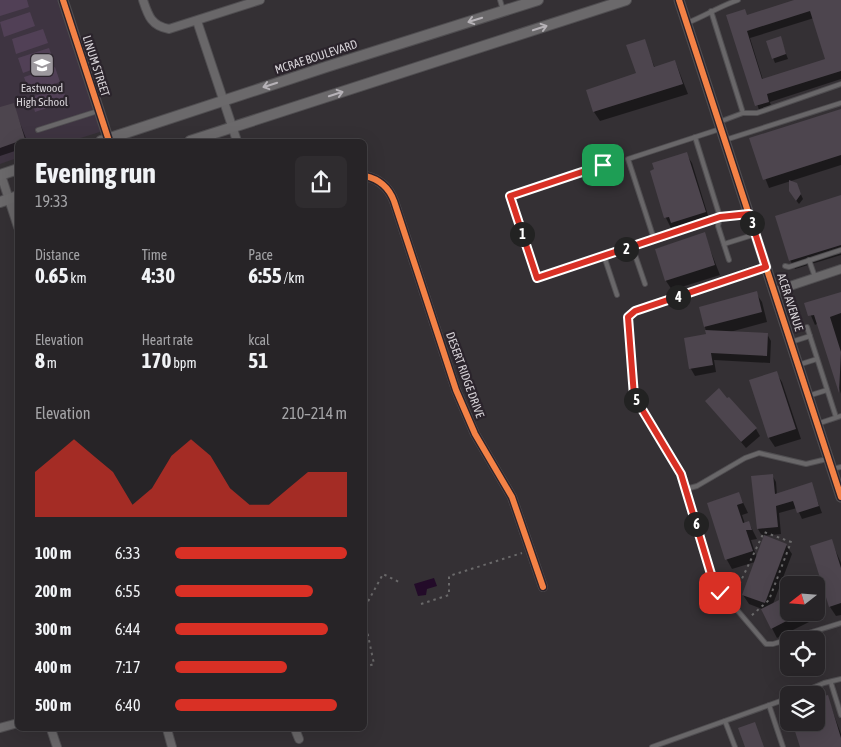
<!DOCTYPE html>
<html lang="en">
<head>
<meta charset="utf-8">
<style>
	body { margin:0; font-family:"Asap Condensed",sans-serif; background:#2f2c2f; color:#f1f3f6; height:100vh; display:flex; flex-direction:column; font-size:19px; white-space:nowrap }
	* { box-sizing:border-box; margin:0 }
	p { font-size:16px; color:#a4a4a7 }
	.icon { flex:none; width:28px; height:28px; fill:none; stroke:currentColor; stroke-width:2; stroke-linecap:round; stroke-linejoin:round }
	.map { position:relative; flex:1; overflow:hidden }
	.drawer { position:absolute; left:15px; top:139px; width:352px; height:592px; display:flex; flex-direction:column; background:#272427; border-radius:8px; box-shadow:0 5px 20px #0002,0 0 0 1px #434144 }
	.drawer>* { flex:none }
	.needle { width:32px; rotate:253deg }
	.tools { position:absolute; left:780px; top:576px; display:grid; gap:10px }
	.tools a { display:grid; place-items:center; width:45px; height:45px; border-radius:8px; background:#272427; box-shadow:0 5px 20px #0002,0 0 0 1px #434144; font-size:25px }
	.pin { position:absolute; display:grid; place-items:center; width:42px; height:42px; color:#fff; margin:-21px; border-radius:10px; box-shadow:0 2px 8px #0006 }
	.km { position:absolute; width:25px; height:25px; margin:-12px; border-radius:50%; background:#222; color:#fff; font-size:14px; line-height:25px; text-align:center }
	.round { display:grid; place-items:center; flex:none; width:52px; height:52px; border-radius:8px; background:#2f2c2f }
	.summary { display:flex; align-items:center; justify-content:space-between; height:85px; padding:0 20px }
	h1 { font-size:28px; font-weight:700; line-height:38px }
	.stats { display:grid; grid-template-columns:repeat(3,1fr); gap:8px; height:85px; padding:5px 20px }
	.stats div { display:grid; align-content:center }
	.stats b { font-size:21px; font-weight:700 }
	.stats small { font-size:14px; font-weight:400 }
	.stats p { font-size:14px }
	.chart { height:140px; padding:10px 20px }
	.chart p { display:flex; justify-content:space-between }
	.chart svg { width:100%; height:90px; margin-top:5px; fill:#d93025; opacity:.7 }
	ul { padding:0 20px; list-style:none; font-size:16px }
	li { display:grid; grid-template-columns:80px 60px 1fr; align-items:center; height:38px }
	li i { height:12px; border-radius:6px; background:#d93025 }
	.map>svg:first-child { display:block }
	.built { fill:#3e3441 }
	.green { fill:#514056 }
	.water { fill:#230b29 }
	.shadow { fill:#0007; fill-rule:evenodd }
	.building { fill:#4d454e; fill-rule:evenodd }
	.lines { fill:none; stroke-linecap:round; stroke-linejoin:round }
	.service-casing { stroke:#504e51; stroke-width:6 }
	.minor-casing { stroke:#504e51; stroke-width:10 }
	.tertiary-casing { stroke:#504e51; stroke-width:11 }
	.secondary-casing { stroke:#504e51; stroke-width:12 }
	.path { stroke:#6a696a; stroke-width:2; stroke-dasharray:2.5 4; stroke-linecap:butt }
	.service { stroke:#696769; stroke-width:4 }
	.minor { stroke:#696769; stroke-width:8 }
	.tertiary { stroke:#696769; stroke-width:9 }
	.secondary { stroke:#6b696b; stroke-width:10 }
	.cycleway-casing { stroke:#2b242c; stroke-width:9 }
	.cycleway { stroke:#f48246; stroke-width:6 }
	.oneway { stroke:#b6b2b7 }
	.route-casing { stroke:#fff; stroke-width:10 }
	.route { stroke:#d93025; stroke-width:6 }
	.labels { text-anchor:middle; stroke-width:4.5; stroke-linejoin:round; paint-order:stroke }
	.street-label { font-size:12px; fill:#d6d2d7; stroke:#2b242c }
	.poi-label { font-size:12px; fill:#d6d2d7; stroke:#2b242c }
</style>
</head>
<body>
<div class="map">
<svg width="841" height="747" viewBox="0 0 841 747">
	<rect width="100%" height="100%" fill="#343034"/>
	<path class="built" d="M0 0H62L106 130 71 141H18L17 158 0 164Z"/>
	<g class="green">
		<path d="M0 0H27L29 7 0 16Z"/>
		<path d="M30 12 35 26 4 37 0 22Z"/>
		<path d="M43 29 48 43 16 54 12 39Z"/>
		<path d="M49 48 54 62 23 73 18 58Z"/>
		<path d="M55 67 60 82 29 92 24 77Z"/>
		<path d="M62 87 67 101 35 112 31 97Z"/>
	</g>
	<path class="water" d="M434 578 437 586 427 589 426 595 418 596 414 584Z"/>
	<g class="shadow">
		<path d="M798 0H841V79L770 102 772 110 760 113 728 16H748ZM814 18 827 60 763 80 750 38Z"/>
		<path d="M780 38 788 59 775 63 773 58Z"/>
		<path d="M644 41 655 68 675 61 688 94 600 121 594 112 637 74Z"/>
		<path d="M13 105 27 141H18V150L0 156V109Z"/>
		<path d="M841 110V165L769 188 750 139Z"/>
		<path d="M686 154 692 163 710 222 678 232 675 226 671 228 666 218 651 171Z"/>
		<path d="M796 184 803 199 799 204 795 199Z"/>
		<path d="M841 196V255L795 269 790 260Z"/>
		<path d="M704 234 720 275 672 290 666 281 656 249Z"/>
		<path d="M756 293 762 302 767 322 730 332 767 334 771 341 770 363 714 360 716 372 695 376 691 369 685 339 707 335 700 308Z"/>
		<path d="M841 293V394L818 323 815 325 806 304Z"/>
		<path d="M776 373 782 382 801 439 775 447 769 438 751 381Z"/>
		<path d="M727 400 756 429 760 436 746 448 706 401Z"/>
		<path d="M772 475 776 482 777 495 811 484 822 513 802 519 797 508 779 513 781 534 762 536 758 529 753 477Z"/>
		<path d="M739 494 748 513 742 515 745 524 749 523 757 539 751 540 757 558 786 545 792 554 773 604 789 612H816V601L823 615 777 638 762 609 749 604 743 595 755 562 732 569 727 560 708 503Z"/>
		<path d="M831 540 841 563V615L836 616 830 607 811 547Z"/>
		<path d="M827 696 841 734V747H801L816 722Z"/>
	</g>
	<g class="building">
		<path d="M794 0H841V71L767 94 769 102 755 106 726 15 745 9 747 15ZM810 11 825 59 762 79 747 31Z"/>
		<path d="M781 36 786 54 772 59 766 41Z"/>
		<path d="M645 39 654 67 675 60 683 84 593 112 586 90 636 73 626 45Z"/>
		<path d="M14 103 25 139 0 148V107Z"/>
		<path d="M841 109V155L763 180 749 138Z"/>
		<path d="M687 152 706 212 671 223 669 217 664 218 650 171 654 169 652 163Z"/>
		<path d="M789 180 797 183 801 194 796 201 789 191Z"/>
		<path d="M841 195V245L789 261 775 216Z"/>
		<path d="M705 232 715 265 665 281 655 249Z"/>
		<path d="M757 291 762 312 704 327 699 307Z"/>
		<path d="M841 292V313L830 317 841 352 839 393 814 315 808 316 804 303Z"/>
		<path d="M705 330 768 333 767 356 711 353 713 365 689 369 684 338 706 334Z"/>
		<path d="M777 371 796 429 768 438 749 380Z"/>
		<path d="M719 388 727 398 729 397 757 428 741 442 705 401Z"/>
		<path d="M773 474 775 494 812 482 819 506 797 513 793 501 776 506 778 527 757 529 751 476Z"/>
		<path d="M739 492 743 503 737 505 743 523 749 521 752 530H746L753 551 725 560 707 503Z"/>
		<path d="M764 535 787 544 765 603 742 595Z"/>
		<path d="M832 539 841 568V603L829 607 810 546Z"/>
		<path d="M789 595V612H804L771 629 761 609Z"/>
		<path d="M828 695 841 738V747H800L792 722H816V698Z"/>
		<path d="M755 722 764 747H745L738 728Z"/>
	</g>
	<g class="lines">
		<defs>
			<g id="service">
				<path d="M500 0 503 10"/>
				<path d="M711 11 743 113"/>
				<path d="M687 23C705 16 720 6 738 0"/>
				<path d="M719 122 743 113H757L841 84"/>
				<path d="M38 130 98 111"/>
				<path d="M695 137 720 217 748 214"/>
				<path d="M725 140 841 103"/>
				<path d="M603 165 509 196 537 278 604 256"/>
				<path d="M720 217 654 239 628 159 720 129"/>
				<path d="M720 217 718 226 729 260"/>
				<path d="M724 244 756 234"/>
				<path d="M809 260 815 277"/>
				<path d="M785 266 789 267 841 250"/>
				<path d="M766 267 630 313 628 317 634 396 681 473 715 584 766 644H773L841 623"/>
				<path d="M645 284 632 246 654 239"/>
				<path d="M617 295 604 256 632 246"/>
				<path d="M807 327 836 417"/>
				<path d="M791 342 810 336"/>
				<path d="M798 365 817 359"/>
				<path d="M808 396 827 390"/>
				<path d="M817 424 841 416"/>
				<path d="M832 469 841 467"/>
				<path d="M686 489 697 486 745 458 759 453 806 464 827 459"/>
				<path d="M831 683 841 715"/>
				<path d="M796 695 824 683 841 679"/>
				<path d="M769 705 783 747"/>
				<path d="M725 721 735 747"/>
				<path d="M652 747 789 698"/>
			</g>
			<g id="minor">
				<path d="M143 0C148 15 151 26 169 29L260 0"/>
				<path d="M197 21 237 141"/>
				<path d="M1 175 18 227"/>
				<path d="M365 176C379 179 389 188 394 201L456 390 475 434 512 497 543 587"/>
				<path d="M775 291 841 269"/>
				<path d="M0 728 18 723"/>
				<path d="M51 729 57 747"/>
				<path d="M167 729 172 747"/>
				<path d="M295 729 299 739"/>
			</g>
			<g id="tertiary">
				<path d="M63 0 109 141"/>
				<path d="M679 0 841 497"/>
			</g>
			<g id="secondary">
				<path d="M101 141 326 67 538 0"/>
				<path d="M190 141 626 0"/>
				<path d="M0 175 18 169"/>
				<path d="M0 202 18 196"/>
			</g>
		</defs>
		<use href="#service" class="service-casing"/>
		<use href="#minor" class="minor-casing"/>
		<use href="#tertiary" class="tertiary-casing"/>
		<use href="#secondary" class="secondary-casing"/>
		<g class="path">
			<path d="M732 595 739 585 764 532 791 542 769 600 751 616"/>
			<path d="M421 604 449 595V576L522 553"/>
			<path d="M365 607 383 574 399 582"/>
			<path d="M365 621 374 664 365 667"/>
		</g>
		<use href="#service" class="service"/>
		<use href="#minor" class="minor"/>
		<use href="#tertiary" class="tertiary"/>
		<use href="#secondary" class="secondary"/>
		<defs>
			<g id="cycleway">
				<path d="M63 0 109 141"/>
				<path d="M679 0 841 497"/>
				<path d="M365 176C379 179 389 188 394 201L456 390 475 434 512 497 543 587"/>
			</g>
		</defs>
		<use href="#cycleway" class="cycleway-casing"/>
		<use href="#cycleway" class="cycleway"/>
	</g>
	<defs><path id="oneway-shaft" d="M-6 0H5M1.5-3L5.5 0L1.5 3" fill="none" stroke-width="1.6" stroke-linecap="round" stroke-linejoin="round" transform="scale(1.25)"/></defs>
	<g class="oneway">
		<use href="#oneway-shaft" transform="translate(475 20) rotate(163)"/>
		<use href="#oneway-shaft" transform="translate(540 28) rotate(-18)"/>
		<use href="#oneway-shaft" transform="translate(270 85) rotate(162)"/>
		<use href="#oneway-shaft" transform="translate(336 94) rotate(-18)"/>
	</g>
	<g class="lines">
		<defs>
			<path id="route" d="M603 165 510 196 537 278 720 217 749 214 766 267 635 311 628 317 634 396 681 474 714 584 720 593"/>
		</defs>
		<use href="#route" class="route-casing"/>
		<use href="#route" class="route"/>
	</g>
	<defs>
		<symbol id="school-square" viewBox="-11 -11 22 22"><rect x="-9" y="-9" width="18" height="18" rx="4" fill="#9d999e" stroke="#2b242c"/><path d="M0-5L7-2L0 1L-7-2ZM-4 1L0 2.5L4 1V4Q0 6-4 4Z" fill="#fff"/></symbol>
	</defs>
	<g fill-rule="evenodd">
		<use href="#school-square" x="28" y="51" width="28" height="28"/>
	</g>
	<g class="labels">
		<g class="street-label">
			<text transform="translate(316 57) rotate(-18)" y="4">MCRAE BOULEVARD</text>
			<text transform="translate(96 66) rotate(72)" y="4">LINUM STREET</text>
			<text transform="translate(790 302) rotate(72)" y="4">ACER AVENUE</text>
			<text transform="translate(465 375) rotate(70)" y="4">DESERT RIDGE DRIVE</text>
		</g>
		<g class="poi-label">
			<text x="42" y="92">Eastwood<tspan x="42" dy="14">High School</tspan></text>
		</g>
	</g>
</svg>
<div class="tools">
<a><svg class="needle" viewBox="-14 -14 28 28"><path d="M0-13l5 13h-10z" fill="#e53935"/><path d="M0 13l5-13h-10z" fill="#a4a4a7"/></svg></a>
<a><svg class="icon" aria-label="locate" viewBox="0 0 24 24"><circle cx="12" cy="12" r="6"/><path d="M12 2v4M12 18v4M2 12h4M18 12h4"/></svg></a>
<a><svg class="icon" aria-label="layers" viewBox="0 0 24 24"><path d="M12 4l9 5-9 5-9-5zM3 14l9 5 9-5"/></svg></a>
</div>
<div class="pin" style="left:603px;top:165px;background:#1e9e55"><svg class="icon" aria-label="arrive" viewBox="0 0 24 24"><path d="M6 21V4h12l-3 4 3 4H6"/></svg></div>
<div class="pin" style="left:720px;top:593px;background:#d93025"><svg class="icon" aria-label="check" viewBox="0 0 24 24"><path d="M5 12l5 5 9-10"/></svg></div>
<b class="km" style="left:522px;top:234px">1</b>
<b class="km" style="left:626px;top:249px">2</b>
<b class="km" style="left:752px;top:223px">3</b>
<b class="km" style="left:678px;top:297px">4</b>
<b class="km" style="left:636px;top:400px">5</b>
<b class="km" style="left:696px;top:524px">6</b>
<section class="drawer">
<div class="summary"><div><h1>Evening run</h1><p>19:33</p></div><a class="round"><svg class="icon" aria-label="share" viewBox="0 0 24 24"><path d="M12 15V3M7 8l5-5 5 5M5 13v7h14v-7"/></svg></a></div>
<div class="stats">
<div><p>Distance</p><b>0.65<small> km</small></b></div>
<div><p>Time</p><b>4:30</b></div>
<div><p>Pace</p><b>6:55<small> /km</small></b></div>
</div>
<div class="stats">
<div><p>Elevation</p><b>8<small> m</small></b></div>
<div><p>Heart rate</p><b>170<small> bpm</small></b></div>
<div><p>kcal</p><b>51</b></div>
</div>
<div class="chart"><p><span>Elevation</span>210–214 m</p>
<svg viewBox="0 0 160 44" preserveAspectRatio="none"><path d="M0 44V22L10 14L20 6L30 14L40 22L50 38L60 30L70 14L80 6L90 14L100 30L110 38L120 38L130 30L140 22L150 22L160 22V44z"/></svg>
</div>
<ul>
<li><b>100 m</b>6:33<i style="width:100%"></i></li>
<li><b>200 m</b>6:55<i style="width:80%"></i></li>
<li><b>300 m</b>6:44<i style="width:89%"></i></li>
<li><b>400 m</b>7:17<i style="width:65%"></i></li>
<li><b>500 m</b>6:40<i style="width:94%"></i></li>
</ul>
</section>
</div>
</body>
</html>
